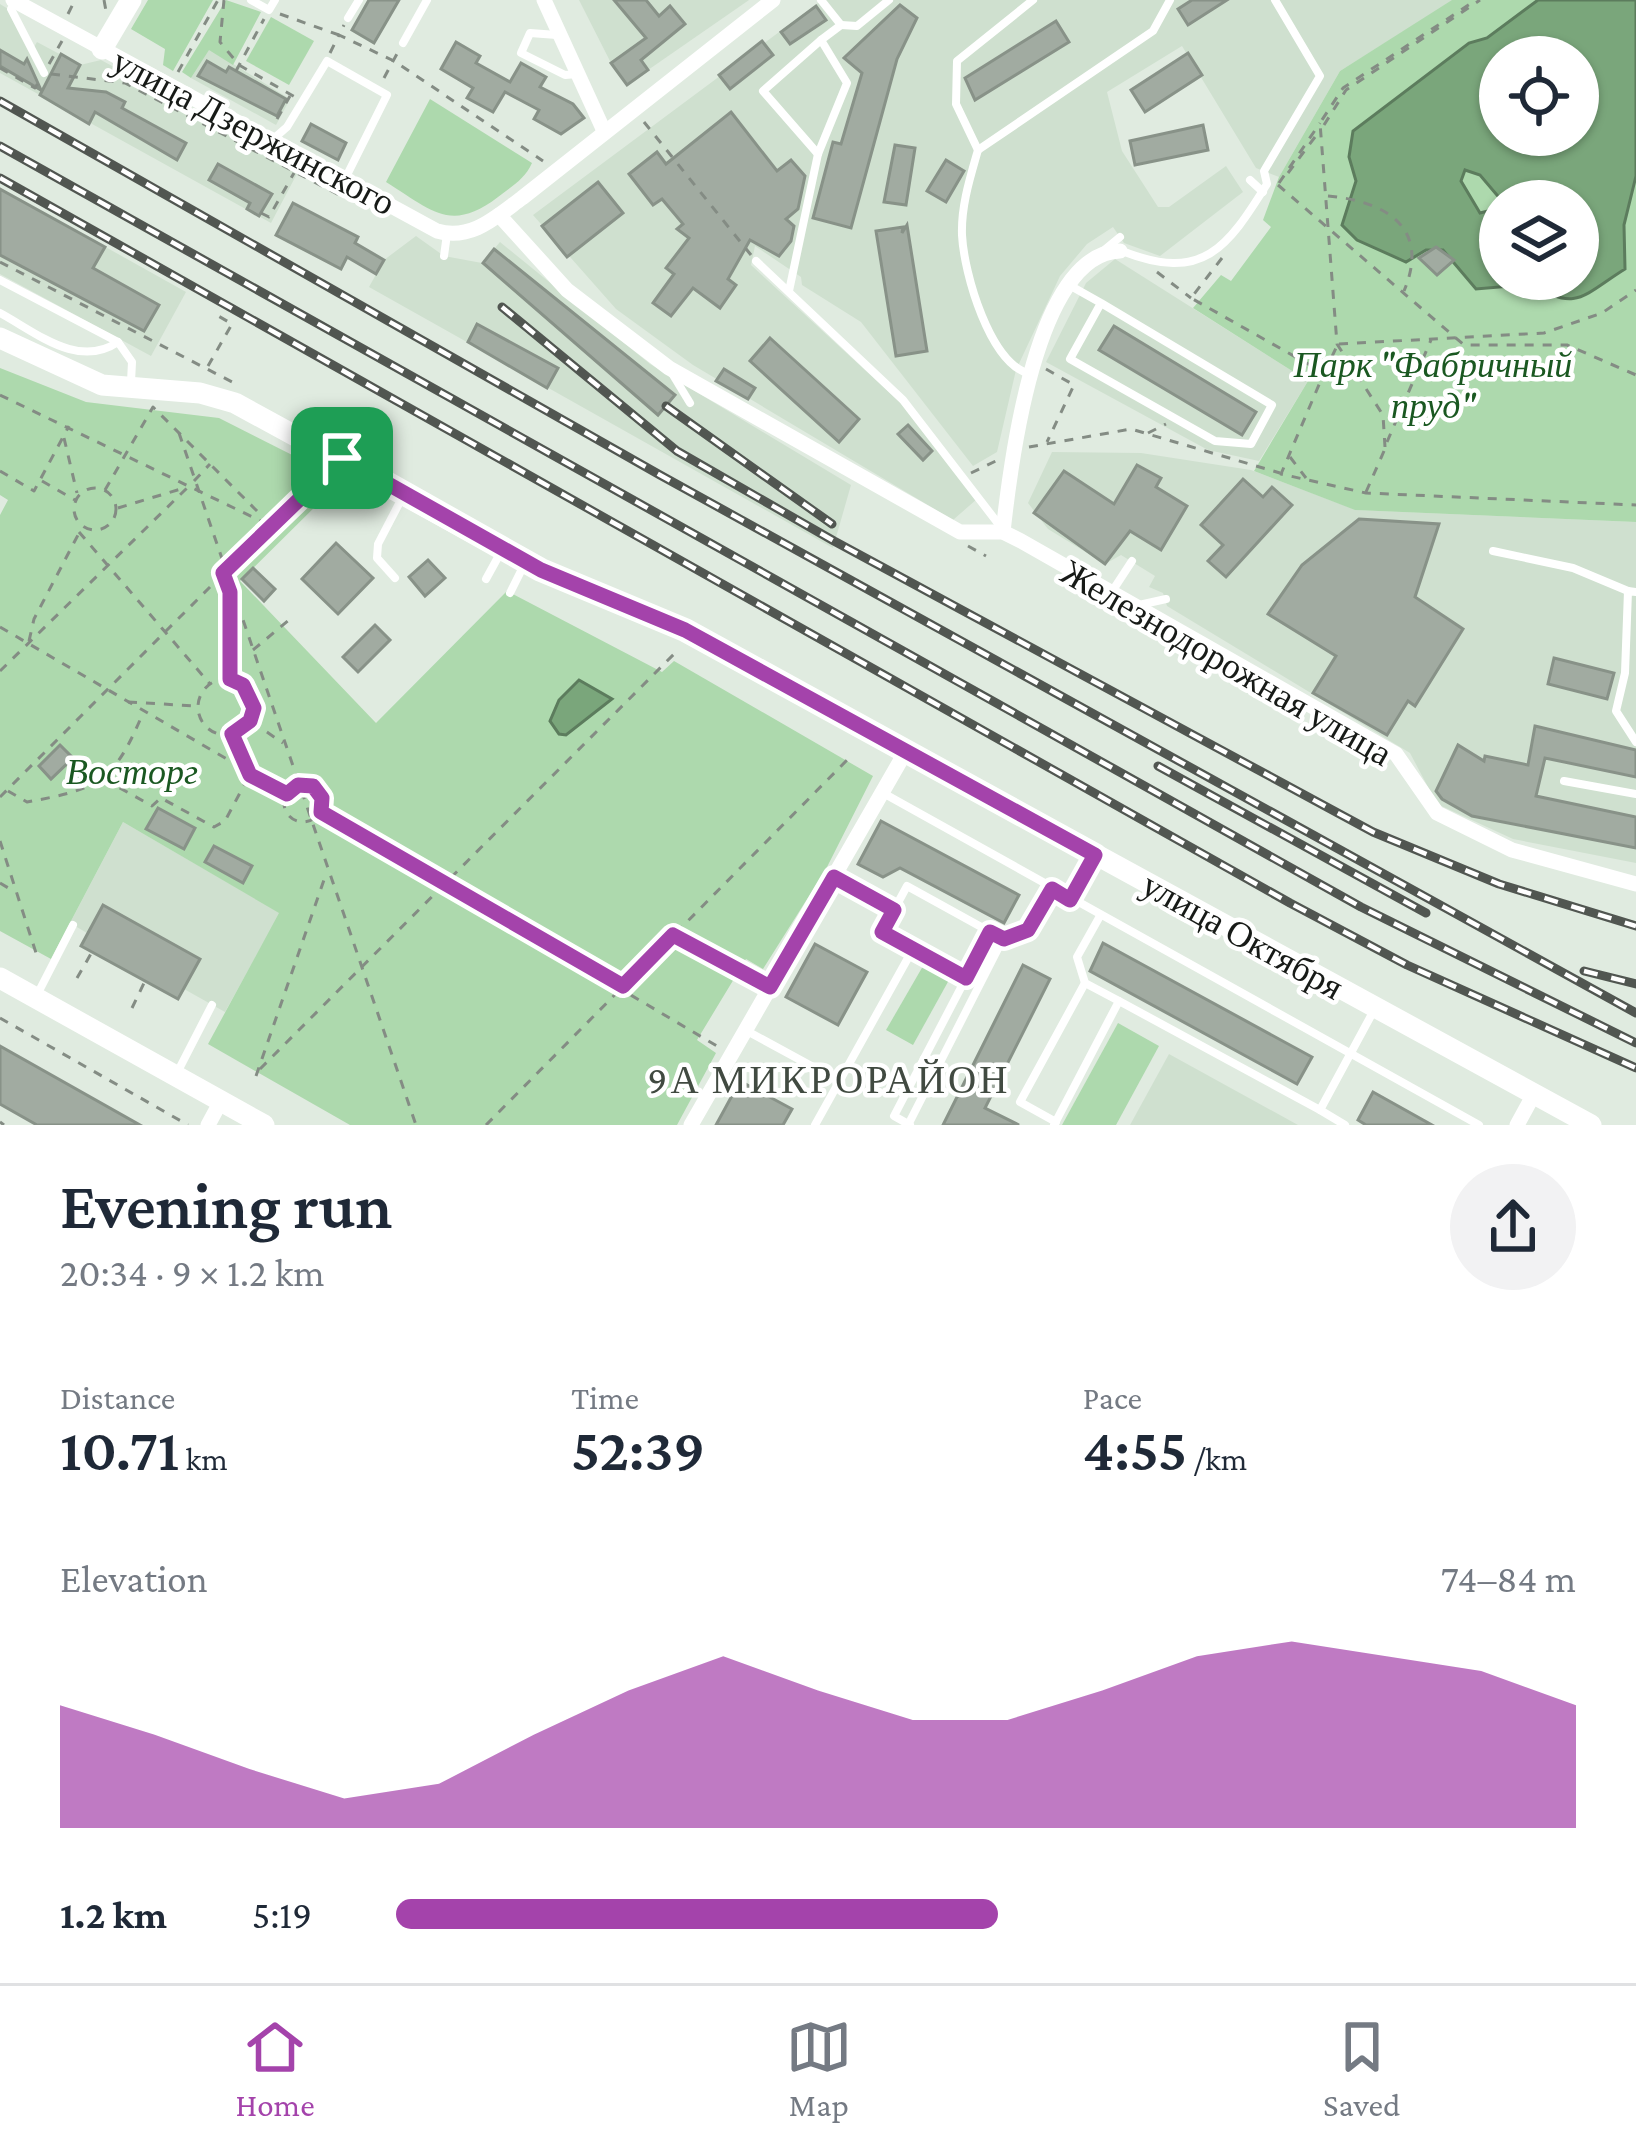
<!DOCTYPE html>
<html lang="en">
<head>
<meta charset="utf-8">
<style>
	body { margin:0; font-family:"Crimson Pro",serif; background:#f2f2f3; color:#1f2937; height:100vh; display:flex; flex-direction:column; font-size:45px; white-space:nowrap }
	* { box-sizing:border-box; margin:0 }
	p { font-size:39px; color:#747a83 }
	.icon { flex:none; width:66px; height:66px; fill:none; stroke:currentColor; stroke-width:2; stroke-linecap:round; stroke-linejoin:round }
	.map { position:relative; height:1125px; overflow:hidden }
	.sheet { display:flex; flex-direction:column; background:#fff; flex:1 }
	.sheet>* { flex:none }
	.buttons { position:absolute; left:1479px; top:36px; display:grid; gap:24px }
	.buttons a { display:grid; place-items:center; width:120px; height:120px; border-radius:50%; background:#fff; box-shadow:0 3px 9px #0004; font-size:60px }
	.pin { position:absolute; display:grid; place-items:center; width:102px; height:102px; color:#fff; margin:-51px; border-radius:24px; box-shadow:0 6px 18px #0006 }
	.round { display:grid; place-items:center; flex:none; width:126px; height:126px; border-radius:63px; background:#f2f2f3 }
	.head { display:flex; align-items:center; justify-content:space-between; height:204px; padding:0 60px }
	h1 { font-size:66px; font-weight:600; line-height:90px }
	.metrics { display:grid; grid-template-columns:repeat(3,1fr); gap:18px; height:204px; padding:12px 60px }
	.metrics div { display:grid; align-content:center }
	.metrics b { font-size:60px; font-weight:600 }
	.metrics small { font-size:33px; font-weight:400 }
	.metrics p { font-size:33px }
	.chart { height:336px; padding:24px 60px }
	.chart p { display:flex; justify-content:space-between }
	.chart svg { width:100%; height:216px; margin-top:12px; fill:#a443ab; opacity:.7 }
	ul { padding:0 60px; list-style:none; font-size:39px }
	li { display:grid; grid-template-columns:192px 144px 1fr; align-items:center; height:90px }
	li i { height:30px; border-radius:15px; background:#a443ab }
	.tabs { display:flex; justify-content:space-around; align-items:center; height:168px; border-top:3px solid #e0e1e3; background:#fff; font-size:33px; color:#747a83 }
	.tabs a { display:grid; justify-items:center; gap:6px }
	.tabs .selected { color:#a443ab }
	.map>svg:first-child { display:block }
	.built { fill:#cfe0cf }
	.green { fill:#add9ad; fill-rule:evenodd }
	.water { fill:#7aa67b; stroke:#5c7c5d; stroke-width:3; fill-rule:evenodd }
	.building { fill:#a1aba1; stroke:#889288; stroke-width:3 }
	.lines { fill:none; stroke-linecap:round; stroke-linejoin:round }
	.path { stroke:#848c84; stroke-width:3; stroke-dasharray:9 9; stroke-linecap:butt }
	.lane { stroke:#fff; stroke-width:8 }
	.street { stroke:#fff; stroke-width:15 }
	.secondary { stroke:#fff; stroke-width:21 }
	.rail-casing { stroke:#515651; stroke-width:9 }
	.rail { stroke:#fff; stroke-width:4.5; stroke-dasharray:14; stroke-linecap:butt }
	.route-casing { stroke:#fff; stroke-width:24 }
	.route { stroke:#a443ab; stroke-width:15 }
	.labels { text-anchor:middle; stroke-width:9; stroke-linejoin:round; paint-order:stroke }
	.street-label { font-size:36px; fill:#171a17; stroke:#fff }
	.park-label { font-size:36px; font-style:italic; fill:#1a5821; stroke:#fff }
	.neighbourhood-label { font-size:39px; letter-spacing:3px; fill:#414a41; stroke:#fff }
</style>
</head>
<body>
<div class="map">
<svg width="1636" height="1125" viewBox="0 0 1636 1125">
	<rect width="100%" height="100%" fill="#e0ebe0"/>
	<g class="built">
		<path d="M579 0H749L648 70 632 48 611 63Z"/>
		<path d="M822 0H1454L1340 71 1279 177 1256 168 1182 46 1107 92 1122 151 1158 207H1169L1226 166 1243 192 1160 256 1124 243 1113 227 1087 244 1060 276 1016 370 997 452 973 466 861 322 802 285 801 277 755 246 751 265 903 405 977 499 953 520 693 365 616 309 533 215Z"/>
		<path d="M0 4 13 12 33 49 37 42 80 65 101 60 300 168 271 223 0 73Z"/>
		<path d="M209 49 290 99 276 125 191 78Z"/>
		<path d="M0 188 186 292 151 356 0 274Z"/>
		<path d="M416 236 444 256 482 263 500 242 650 364 851 485 833 548 369 287 384 260Z"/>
		<path d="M1115 259 1308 381 1259 461 1208 450 1046 362 1086 283Z"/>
		<path d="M1052 452 1141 453 1251 470 1356 510 1636 522V863L1513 839 1437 804 1410 753 1167 606 1163 593 1149 587 1155 576 1121 555 1105 564 1048 529 1028 503Z"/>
		<path d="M123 822 280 913 225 1012 184 989 178 999 81 946 87 933 70 923Z"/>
		<path d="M1169 1054 1298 1125H1130Z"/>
	</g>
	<g class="green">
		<path d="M148 0H213L173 71 163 65 165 49 131 29Z"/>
		<path d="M226 0 261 12 233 65 209 50 191 78 182 72Z"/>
		<path d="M1452 0H1636V522L1355 510 1254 471 1308 381 1193 308 1221 275 1231 281 1271 227 1263 220 1279 177 1340 71ZM1500 57H1578V135H1500ZM1500 201H1578V279H1500Z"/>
		<path d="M271 17 314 41 289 85 246 61Z"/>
		<path d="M430 99 532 163C525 179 511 187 498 197 450 234 430 209 386 182Z"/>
		<path d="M0 368 86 402 219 418 314 466 329 493 240 581 376 723 507 591 662 672 674 661 873 776 826 869 763 969 746 959 697 1040 716 1053 677 1125H350L208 1044 279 913 123 822 51 959 0 931V515L8 500 0 495Z"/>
		<path d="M923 966 949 980 913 1045 886 1030Z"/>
		<path d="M1118 1023 1159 1046 1116 1125H1062Z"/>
	</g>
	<g class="water">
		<path d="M1538 0H1636V176L1624 225 1625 269C1586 293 1575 314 1534 284L1476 289 1443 250H1426L1406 262 1357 240 1342 225 1356 181 1349 157 1353 131 1469 43 1487 38ZM1500 57H1578V135H1500ZM1465 170 1480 175 1502 201H1578V279H1500V208L1480 213 1461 181Z"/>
		<path d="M579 680 612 699 566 735 559 734 550 721 559 700Z"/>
	</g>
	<g class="building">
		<path d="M369 0H399L374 43 352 30Z"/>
		<path d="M614 0H646L659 16 670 6 685 24 641 60 648 70 627 85 611 63 646 38Z"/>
		<path d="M1192 0H1227L1188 25 1178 9Z"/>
		<path d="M900 5 917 18 897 59 851 228 813 218 833 142 841 144 862 73 844 58Z"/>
		<path d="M816 6 826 20 790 44 781 32Z"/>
		<path d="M1056 21 1069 42 975 100 965 78Z"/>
		<path d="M762 41 773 55 730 89 719 75Z"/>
		<path d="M456 42 480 56 476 63 510 82 521 63 546 77 540 87 573 104 584 118 561 134 534 119 539 110 505 92 493 112 467 98 473 88 441 69Z"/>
		<path d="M0 50 24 64 27 59 41 90 0 66Z"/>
		<path d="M1188 53 1202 75 1145 112 1131 90Z"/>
		<path d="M61 54 80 65 68 88 106 92 125 102 122 108 186 143 177 160 95 112 89 124 40 95Z"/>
		<path d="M207 61 226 72 229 67 286 99 277 116 198 76Z"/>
		<path d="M731 112 777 171 791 160 805 176 798 209 786 219 794 226 791 241 779 256 750 240 728 279 736 285 720 308 693 288 671 316 653 303 674 274 666 268 689 238 677 229 683 224 662 199 653 205 629 174 657 152 666 164Z"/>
		<path d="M311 124 346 143 338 160 302 141Z"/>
		<path d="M1203 125 1208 150 1135 165 1130 141Z"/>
		<path d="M895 145 915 148 906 205 884 202Z"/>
		<path d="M946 160 964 171 946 202 927 191Z"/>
		<path d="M218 164 272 194 259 216 247 209 250 203 209 180Z"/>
		<path d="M598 182 623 213 567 257 542 226Z"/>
		<path d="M0 189 105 247 93 268 159 305 144 331 0 255Z"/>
		<path d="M293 203 358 237 355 243 384 260 376 274 347 257 341 269 276 235Z"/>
		<path d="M907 225 927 351 896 356 876 231 903 227 902 233Z"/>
		<path d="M1436 247 1454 260 1437 275 1419 258Z"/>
		<path d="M494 249 675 395 658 415 483 263Z"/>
		<path d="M477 324 558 368 547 388 468 342Z"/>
		<path d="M1114 326 1256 412 1242 435 1099 350Z"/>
		<path d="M770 338 859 419 839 442 750 361Z"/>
		<path d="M724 369 755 388 748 399 716 381Z"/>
		<path d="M908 425 932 451 923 460 898 434Z"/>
		<path d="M1137 465 1161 478 1156 487 1187 506 1161 550 1130 531 1105 564 1034 513 1064 471 1114 504Z"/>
		<path d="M1243 479 1263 497 1272 487 1292 505 1226 577 1208 561 1223 545 1201 525Z"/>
		<path d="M1359 519 1439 524 1415 597 1463 629 1415 706 1408 701 1387 735 1313 693 1336 656 1268 614 1302 565Z"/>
		<path d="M336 543 373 578 338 614 302 579Z"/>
		<path d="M428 560 445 578 425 596 409 577Z"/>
		<path d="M253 568 275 589 264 601 242 579Z"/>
		<path d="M375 625 390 640 358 672 343 657Z"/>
		<path d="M1554 658 1614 673 1607 699 1548 684Z"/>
		<path d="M1535 726 1636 750V777L1545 758 1536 796 1636 817V848L1472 816 1442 799 1436 791 1458 745 1484 761 1485 756 1528 765Z"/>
		<path d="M60 745 73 758 51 779 39 766Z"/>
		<path d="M158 808 195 828 184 849 146 829Z"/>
		<path d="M881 821 1019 895 1004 923 900 868 883 877 858 864Z"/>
		<path d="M214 846 252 866 243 883 205 862Z"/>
		<path d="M103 905 200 959 178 999 81 946Z"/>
		<path d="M1103 943 1312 1057 1297 1084 1090 971Z"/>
		<path d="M815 944 867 972 838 1025 786 997Z"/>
		<path d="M1023 965 1050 979 985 1108 1019 1125H943Z"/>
		<path d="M0 1046 140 1125H37L0 1104Z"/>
		<path d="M740 1081 792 1109 783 1125H716Z"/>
		<path d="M1373 1092 1432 1125H1366L1358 1120Z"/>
	</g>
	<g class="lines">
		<g class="path">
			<path d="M104 0 106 11"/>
			<path d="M224 0 220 42 239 65 295 97"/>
			<path d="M68 14 75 0"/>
			<path d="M280 14 339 35 344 25"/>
			<path d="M330 53 339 35 394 61 543 161"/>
			<path d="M49 64 62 41"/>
			<path d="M0 68 35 88 38 83"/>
			<path d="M236 71 264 19"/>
			<path d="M178 72 218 0"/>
			<path d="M51 74 125 83 343 197"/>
			<path d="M384 78 399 50"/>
			<path d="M277 119 290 96"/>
			<path d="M644 122 751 255"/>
			<path d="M1324 125 1346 90 1480 0"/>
			<path d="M1288 173 1318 133"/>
			<path d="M1279 183 1320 123"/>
			<path d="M1278 185 1464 345H1567L1636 375"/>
			<path d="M1328 196C1385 201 1431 227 1404 291"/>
			<path d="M261 213 269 217 294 173"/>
			<path d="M1222 258 1191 298 1324 373 1281 474 1366 493 1636 505"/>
			<path d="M0 262 238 385"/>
			<path d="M1157 272 1191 298"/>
			<path d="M1339 344 1544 333 1602 313 1636 290"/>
			<path d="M208 366 232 324 215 314"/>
			<path d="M1046 369 1074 385 1047 442"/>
			<path d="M1324 373 1337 346"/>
			<path d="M0 395 265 523"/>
			<path d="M179 433 416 1125"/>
			<path d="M1148 433 1166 424"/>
			<path d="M64 438 77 493"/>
			<path d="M1387 442 1431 340"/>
			<path d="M1029 447 1131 429 1280 473"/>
			<path d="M1385 447 1383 415 1337 344 1320 123 1343 88 1476 0"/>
			<path d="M1290 457 1306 478"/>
			<path d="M0 471 34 491 69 426"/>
			<path d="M971 473 1000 459"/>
			<path d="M42 481 75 500"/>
			<path d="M194 481 210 464"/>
			<circle cx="95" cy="509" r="21"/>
			<path d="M105 490 153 407 266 520"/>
			<path d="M1366 492 1384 451"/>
			<path d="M118 508 184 488"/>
			<path d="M79 532 210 684"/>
			<path d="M968 546 986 556"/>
			<path d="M230 597V678"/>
			<path d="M0 627 287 794"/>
			<path d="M29 641 34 619 78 535"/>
			<path d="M253 650 289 620"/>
			<path d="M0 671 187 488"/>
			<circle cx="226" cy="707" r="28"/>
			<path d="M128 702 196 706"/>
			<path d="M252 722 283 743"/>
			<path d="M104 779 152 806 161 798 214 827 225 821 250 774 233 734"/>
			<circle cx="303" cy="803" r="19"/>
			<path d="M8 791 27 802C99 789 114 782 143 713"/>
			<path d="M0 797 266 531"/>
			<path d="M321 812 717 1046"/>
			<path d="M0 841 37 956"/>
			<path d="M0 883 15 892"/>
			<path d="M677 937 758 980"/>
			<path d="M920 953 954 971"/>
			<path d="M77 978 92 952"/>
			<path d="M132 1008 145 981"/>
			<path d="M0 1018 188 1125"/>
			<path d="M260 1069 674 654"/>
			<path d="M256 1076 326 874"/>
			<path d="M0 1122 4 1125"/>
			<path d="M486 1125 853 754"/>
		</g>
		<g class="lane">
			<path d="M251 0 269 10 275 0"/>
			<path d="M15 2 11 9 44 73"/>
			<path d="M348 18 359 0"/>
			<path d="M841 25 857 26 889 0"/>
			<path d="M557 35 530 33 521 53 565 75 577 74"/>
			<path d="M403 43 427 0"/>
			<path d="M272 140 287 127 327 61 387 95 345 179"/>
			<path d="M978 150 1153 31 1170 0"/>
			<path d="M818 154 763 91 821 40"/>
			<path d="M1250 180 1263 192"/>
			<path d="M1103 251 1120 237"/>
			<path d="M1122 251C1203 283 1227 248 1267 184L1264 171 1320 76 1275 0"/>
			<path d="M444 256 447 234"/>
			<path d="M756 261 903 400 1000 526"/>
			<path d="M0 280 118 342 132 362 131 382"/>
			<path d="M1069 285 1101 303 1070 359 1215 441 1251 444 1272 405 1101 303"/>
			<path d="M789 291 818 154 847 83 821 40 841 25 821 0"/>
			<path d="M0 313C37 333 78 369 118 342"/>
			<path d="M1030 374C990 364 964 274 962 235 961 206 970 178 978 150L956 104 957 61 1033 0"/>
			<path d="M673 375 690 403"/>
			<path d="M272 526 337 463"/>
			<path d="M1493 551 1573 568 1628 591"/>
			<path d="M395 578 377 558 378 544 403 496"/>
			<path d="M486 579 502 550"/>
			<path d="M1113 590 1132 561"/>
			<path d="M1636 592 1628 591 1625 673 1616 711 1636 742"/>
			<path d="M510 593 525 563"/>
			<path d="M1139 605 1166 599"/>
			<path d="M1564 781 1636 794"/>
			<path d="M883 793 1479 1125"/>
			<path d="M835 877 894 909"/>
			<path d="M1070 900 1093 859"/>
			<path d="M38 993 73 925"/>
			<path d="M1119 1001 1320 1110 1373 1012"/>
			<path d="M747 1031 839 1081"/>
			<path d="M177 1073 212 1005"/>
			<path d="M1320 1110 1345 1125"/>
			<path d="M1056 1122 1020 1102 1085 983"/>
			<path d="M815 1125 913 949 882 932 907 886 1003 939 1028 930 1051 889"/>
			<path d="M908 1125 1003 939"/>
			<path d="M910 1125 894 1116 990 932"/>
			<path d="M1054 1125 1119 1001 1085 983 1077 957 1100 916"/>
		</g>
		<g class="street">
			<path d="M13 0 437 231C471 241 496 217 522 198L773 0"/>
			<path d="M544 0 604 131"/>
			<path d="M499 215 567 290 669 368 960 532H1003L1021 541 1396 754 1437 813 1512 850 1636 884"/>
			<path d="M1003 532C1010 468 1035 253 1120 251"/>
			<path d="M208 1125 221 1101"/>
			<path d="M691 1125 906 751"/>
			<path d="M1517 1125 1534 1094"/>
		</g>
		<g class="secondary">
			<path d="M102 49 131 0"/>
			<path d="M0 338 102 385 200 393 235 403 541 570 685 630 1591 1125"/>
			<path d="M0 978 264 1125"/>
		</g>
		<defs>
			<g id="rail">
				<path d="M0 101 660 475 1636 1013"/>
				<path d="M0 146 1361 907 1636 1043"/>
				<path d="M0 178 1290 903 1407 965 1636 1068"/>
				<path d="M502 307 677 451 834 541 1373 832 1499 884 1636 926"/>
				<path d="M666 406 832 524"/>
				<path d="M1158 766 1426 913"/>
				<path d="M1584 971 1636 984"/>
			</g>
		</defs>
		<use href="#rail" class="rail-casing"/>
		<use href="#rail" class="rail"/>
	</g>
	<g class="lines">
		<defs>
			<path id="route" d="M342 458 541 570 685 630 1095 855 1070 900 1052 889 1028 930 1004 939 990 932 966 978 882 932 894 910 834 877 770 987 673 935 623 986 321 812 322 798 313 786 298 785 287 794 250 775 232 734 250 721 254 708 243 685 230 679V592L223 573Z"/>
		</defs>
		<use href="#route" class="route-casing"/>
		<use href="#route" class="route"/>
	</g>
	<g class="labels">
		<g class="street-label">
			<text transform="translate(254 131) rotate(28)" y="13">улица Дзержинского</text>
			<text transform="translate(1227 662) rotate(30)" y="13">Железнодорожная улица</text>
			<text transform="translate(1243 935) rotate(29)" y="13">улица Октября</text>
		</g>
		<g class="park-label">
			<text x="1433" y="377">Парк "Фабричный<tspan x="1433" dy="41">пруд"</tspan></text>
			<text x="132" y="784">Восторг</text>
		</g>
		<g class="neighbourhood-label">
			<text x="829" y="1093">9А МИКРОРАЙОН</text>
		</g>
	</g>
</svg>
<div class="buttons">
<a><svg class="icon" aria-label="locate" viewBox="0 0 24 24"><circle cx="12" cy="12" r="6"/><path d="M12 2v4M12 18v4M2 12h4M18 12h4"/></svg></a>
<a><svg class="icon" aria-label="layers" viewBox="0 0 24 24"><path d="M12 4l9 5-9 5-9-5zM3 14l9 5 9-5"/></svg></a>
</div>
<div class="pin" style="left:342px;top:458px;background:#1e9e55"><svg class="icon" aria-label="arrive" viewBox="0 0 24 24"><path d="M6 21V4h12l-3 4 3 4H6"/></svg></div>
</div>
<section class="sheet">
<div class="head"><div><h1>Evening run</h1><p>20:34 · 9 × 1.2 km</p></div><a class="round"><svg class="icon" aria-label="share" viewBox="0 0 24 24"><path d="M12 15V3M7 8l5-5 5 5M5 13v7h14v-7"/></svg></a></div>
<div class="metrics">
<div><p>Distance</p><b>10.71<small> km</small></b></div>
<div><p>Time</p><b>52:39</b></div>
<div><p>Pace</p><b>4:55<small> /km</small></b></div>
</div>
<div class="chart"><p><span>Elevation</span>74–84 m</p>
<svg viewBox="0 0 160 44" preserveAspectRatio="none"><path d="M0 44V19L10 25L20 32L30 38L40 35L50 25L60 16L70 9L80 16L90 22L100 22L110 16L120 9L130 6L140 9L150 12L160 19V44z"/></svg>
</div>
<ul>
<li><b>1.2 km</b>5:19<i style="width:51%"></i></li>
</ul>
</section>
<nav class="tabs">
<a class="selected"><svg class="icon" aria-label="home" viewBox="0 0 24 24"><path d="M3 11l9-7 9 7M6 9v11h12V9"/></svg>Home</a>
<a><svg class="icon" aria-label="map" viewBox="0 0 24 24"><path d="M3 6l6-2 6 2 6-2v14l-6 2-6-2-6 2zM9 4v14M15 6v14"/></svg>Map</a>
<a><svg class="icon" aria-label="saved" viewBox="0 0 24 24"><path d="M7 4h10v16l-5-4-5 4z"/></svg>Saved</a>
</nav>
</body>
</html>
